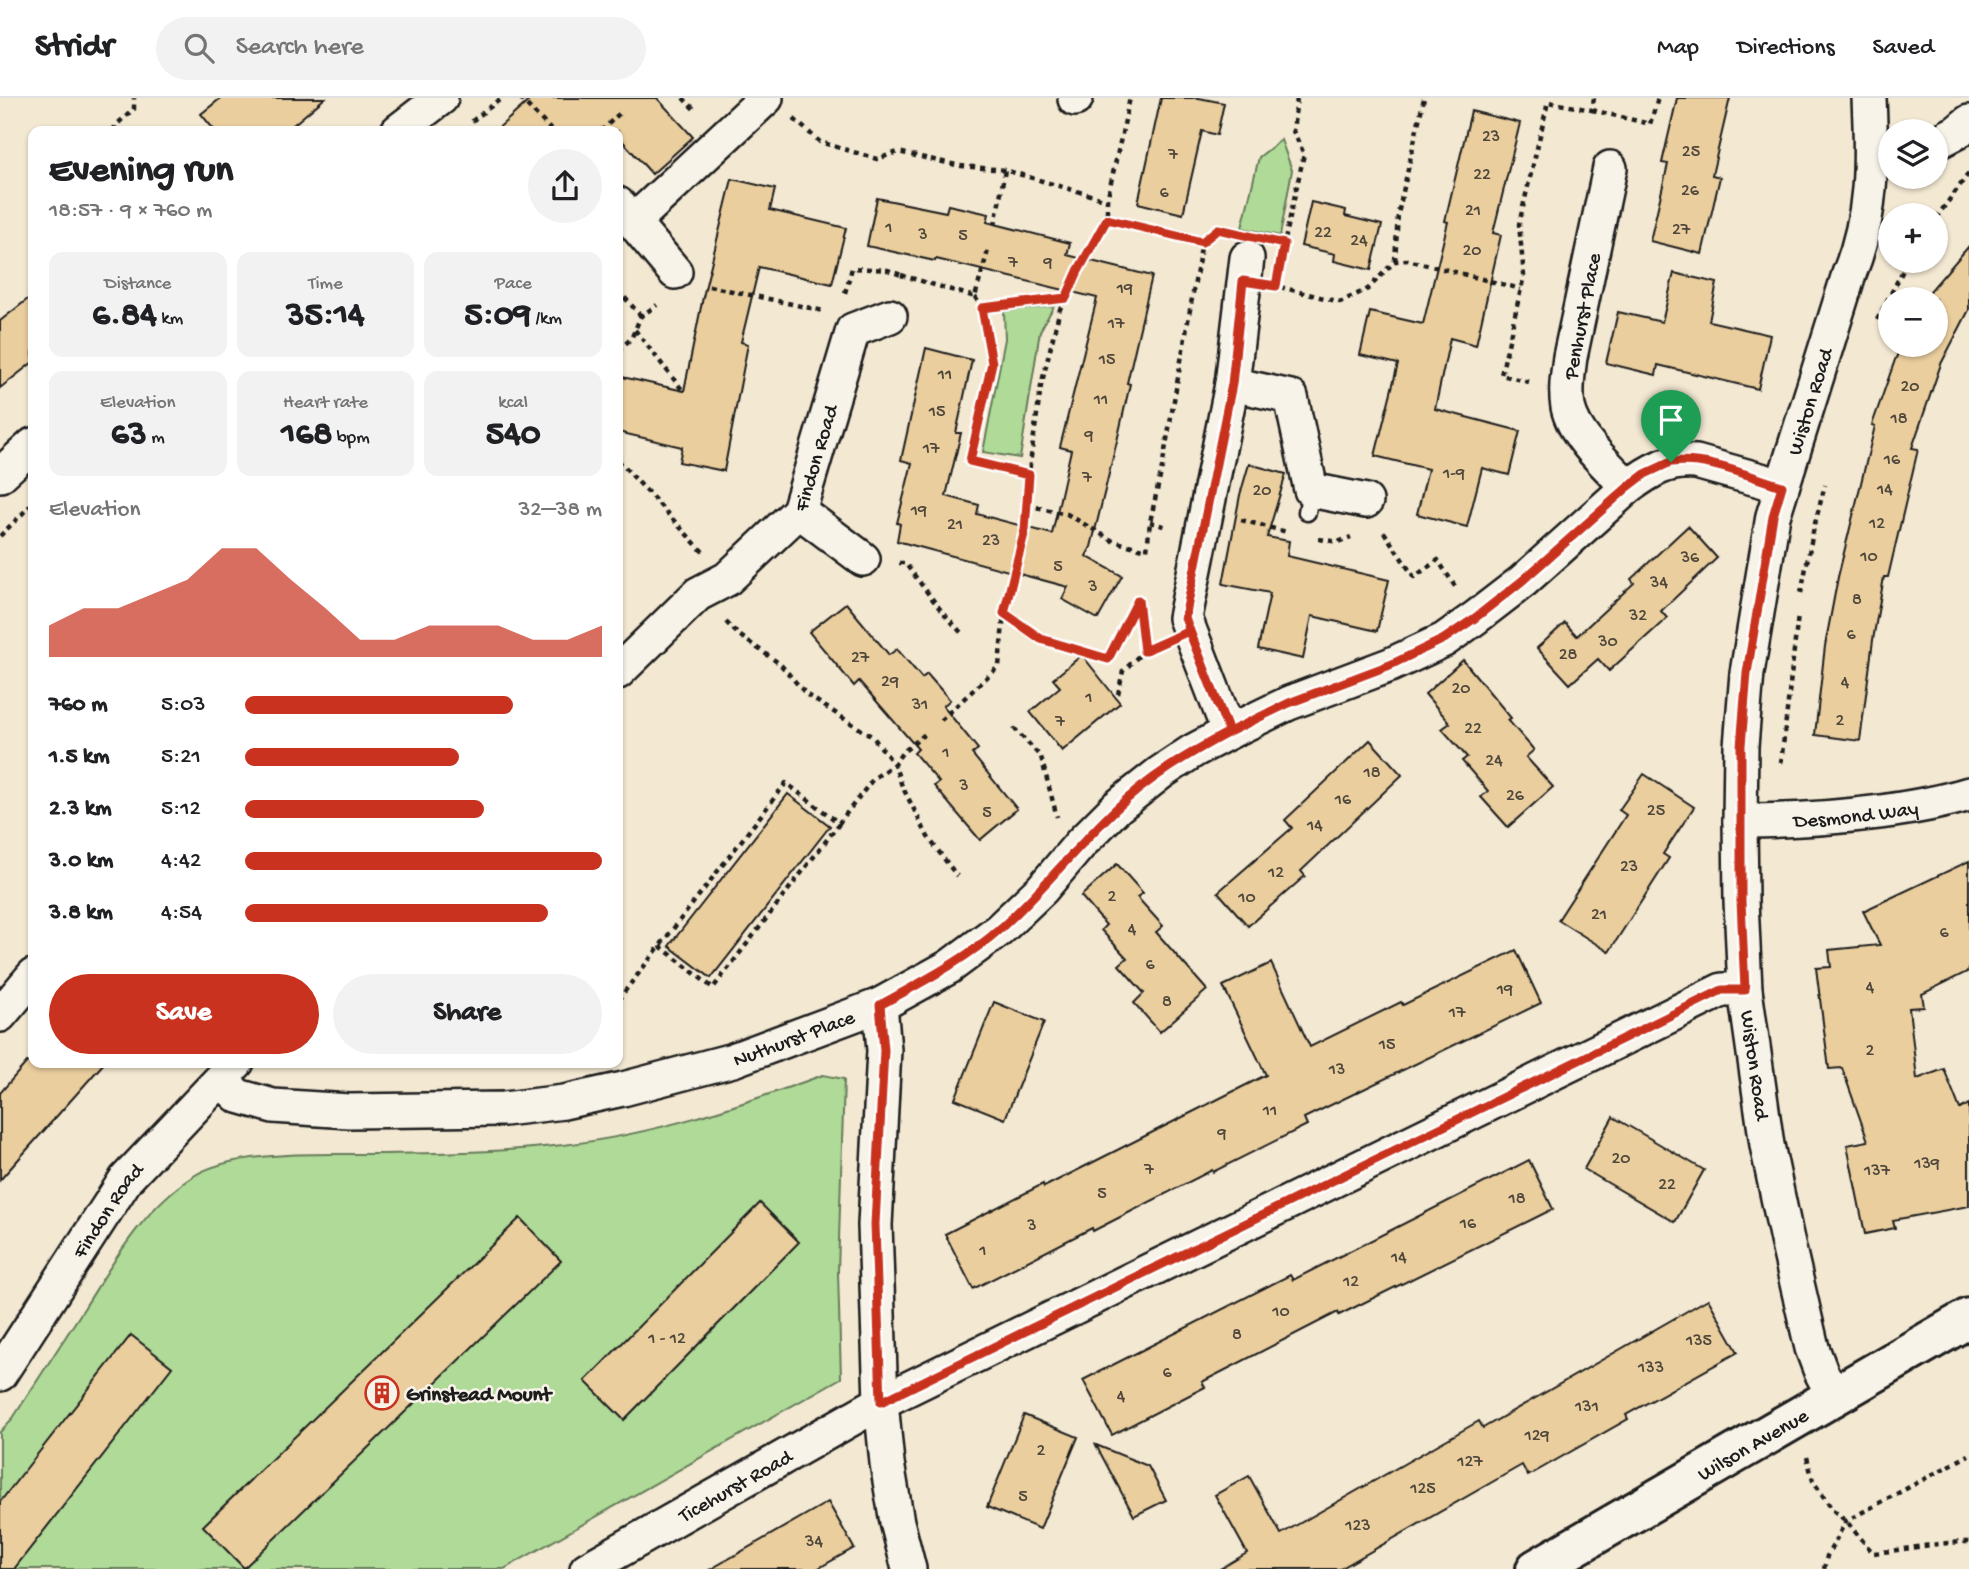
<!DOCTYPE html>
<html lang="en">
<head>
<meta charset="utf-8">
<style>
	body { margin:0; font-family:"Gochi Hand",sans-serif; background:#f2f2f2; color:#202124; height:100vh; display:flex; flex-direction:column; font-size:26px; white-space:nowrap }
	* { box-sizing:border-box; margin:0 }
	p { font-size:23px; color:#757577 }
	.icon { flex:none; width:38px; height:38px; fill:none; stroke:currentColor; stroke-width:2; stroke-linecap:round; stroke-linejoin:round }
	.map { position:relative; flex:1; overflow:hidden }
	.sheet { position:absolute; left:28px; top:28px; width:595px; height:942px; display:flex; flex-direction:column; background:#fff; border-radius:14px; box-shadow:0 2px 5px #0004 }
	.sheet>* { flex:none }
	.fabs { position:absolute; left:1878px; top:21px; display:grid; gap:14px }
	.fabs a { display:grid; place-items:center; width:70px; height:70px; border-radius:50%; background:#fff; box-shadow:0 2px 5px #0004; font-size:35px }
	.pin { position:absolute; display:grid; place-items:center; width:60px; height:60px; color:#fff; margin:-72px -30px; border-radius:50% 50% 50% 0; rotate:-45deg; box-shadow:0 0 7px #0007 }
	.pin .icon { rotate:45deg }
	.round { display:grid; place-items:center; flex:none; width:74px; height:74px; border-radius:37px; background:#f2f2f2 }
	.headline { display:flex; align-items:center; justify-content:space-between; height:119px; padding:0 21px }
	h1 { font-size:38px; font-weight:800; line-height:52px }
	.stats { display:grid; grid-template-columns:repeat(3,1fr); gap:10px; height:119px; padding:7px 21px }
	.stats div { display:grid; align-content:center; border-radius:14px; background:#f2f2f2; text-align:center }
	.stats b { font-size:35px; font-weight:800 }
	.stats small { font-size:19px; font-weight:400 }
	.stats p { font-size:19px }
	.chart { height:196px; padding:14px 21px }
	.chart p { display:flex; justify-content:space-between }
	.chart svg { width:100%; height:126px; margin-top:7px; fill:#c8321e; opacity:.7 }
	.cta { display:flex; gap:14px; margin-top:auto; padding:14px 21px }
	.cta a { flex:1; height:80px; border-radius:42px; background:#c8321e; color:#fff; font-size:28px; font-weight:800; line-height:80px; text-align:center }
	.cta a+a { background:#f2f2f2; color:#202124 }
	ul { padding:0 21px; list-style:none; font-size:23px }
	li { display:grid; grid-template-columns:112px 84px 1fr; align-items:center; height:52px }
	li i { height:18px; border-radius:9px; background:#c8321e }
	header { display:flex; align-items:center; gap:42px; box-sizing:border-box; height:98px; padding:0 35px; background:#fff; border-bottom:2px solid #e0e0e0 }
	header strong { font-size:33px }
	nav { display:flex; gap:38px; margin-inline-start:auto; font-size:24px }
	.search { width:490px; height:63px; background:#f2f2f2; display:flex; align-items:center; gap:18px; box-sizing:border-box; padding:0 24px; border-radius:38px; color:#757577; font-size:26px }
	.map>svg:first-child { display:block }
	.green { fill:#afda97; stroke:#667b5a; stroke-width:2 }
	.building { fill:#eace9e; stroke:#1c1c1c; stroke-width:2 }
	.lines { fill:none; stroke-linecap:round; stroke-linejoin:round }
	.service-casing { stroke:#1c1c1c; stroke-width:21 }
	.minor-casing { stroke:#1c1c1c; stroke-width:38 }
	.tertiary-casing { stroke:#1c1c1c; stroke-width:44 }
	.path { stroke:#1c1c1c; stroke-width:4.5; stroke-dasharray:5 5; stroke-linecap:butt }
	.service { stroke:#f7f3e8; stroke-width:16 }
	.minor { stroke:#f7f3e8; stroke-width:33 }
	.tertiary { stroke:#f7f3e8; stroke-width:38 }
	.route-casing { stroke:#fff; stroke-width:14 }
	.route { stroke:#c8321e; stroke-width:9 }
	.labels { text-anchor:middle; stroke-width:5; stroke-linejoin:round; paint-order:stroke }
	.number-label { font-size:18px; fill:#50483c }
	.street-label { font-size:21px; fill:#1c1c1c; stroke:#f7f3e8 }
	.poi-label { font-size:21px; font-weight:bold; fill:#1c1c1c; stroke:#f7f3e8; text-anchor:start }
</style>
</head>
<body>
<header>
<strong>Stridr</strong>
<div class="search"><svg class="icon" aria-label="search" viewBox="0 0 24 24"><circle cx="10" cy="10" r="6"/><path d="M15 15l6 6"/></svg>Search here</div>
<nav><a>Map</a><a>Directions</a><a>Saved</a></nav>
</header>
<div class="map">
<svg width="1969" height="1471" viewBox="0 0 1969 1471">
	<rect width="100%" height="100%" fill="#f3e8d2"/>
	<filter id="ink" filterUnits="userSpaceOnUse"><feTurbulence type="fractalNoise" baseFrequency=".0143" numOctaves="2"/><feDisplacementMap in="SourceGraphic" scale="14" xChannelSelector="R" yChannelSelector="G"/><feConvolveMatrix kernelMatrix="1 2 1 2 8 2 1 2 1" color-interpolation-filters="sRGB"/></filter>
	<g filter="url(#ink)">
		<g class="green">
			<path d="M1281 42 1292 72 1280 138 1242 130 1259 59Z"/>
			<path d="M1054 208 1040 233 1020 360 983 354 1005 241 1004 213Z"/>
			<path d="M823 977 844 981 838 1174 841 1280 504 1471H0V1334L13 1320C37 1283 61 1246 85 1209 114 1163 144 1110 192 1079 238 1050 328 1057 383 1056 443 1055 503 1054 563 1047 653 1037 738 1008 823 977Z"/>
		</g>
		<g class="building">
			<path d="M221 0H325L286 33H215L201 16Z"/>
			<path d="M532 0H657L693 39 652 76 618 38V33H495Z"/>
			<path d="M1161 0H1199L1224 5 1217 37 1202 33 1183 116 1138 105Z"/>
			<path d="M1677 0H1730L1712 77 1720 79 1702 156 1650 143 1668 66 1662 65Z"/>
			<path d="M1471 13 1520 25 1493 135 1501 137 1476 247 1450 240 1435 311 1520 333 1509 377 1482 370 1467 429 1417 416 1428 371 1375 358 1398 266 1360 257 1370 214 1423 226 1448 124 1445 123Z"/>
			<path d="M732 81 775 91 770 112 846 130 832 186 759 169 741 244 748 246 724 373 679 364 682 349 618 334V278L684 293 703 199Z"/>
			<path d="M877 100 946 114 948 107 989 116 987 124 1070 145 1067 157 1152 178 1127 285 1130 286 1117 343 1091 449 1086 458 1122 478 1098 521 1062 501 1068 489 897 443 900 426 897 425 912 365 901 362 926 250 972 262 956 335H961L946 398 979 407 977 416 1052 436 1071 352 1060 349 1097 200 936 161 935 163 867 148Z"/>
			<path d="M1311 104 1346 112 1345 118 1382 127 1371 172 1334 163 1335 156 1301 148Z"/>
			<path d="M1969 148V212L1941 266 1912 350 1918 351 1888 479H1884L1873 542 1860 643 1815 637 1825 548 1838 479 1875 328 1872 327 1895 262 1902 247H1936V201H1926L1930 193Z"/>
			<path d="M1674 175 1717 185 1709 223 1770 237 1758 291 1658 267 1656 277 1606 265 1618 214 1662 224Z"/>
			<path d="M33 197V264L0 290V223Z"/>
			<path d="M1249 366 1286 376 1267 439 1289 443 1287 458 1389 482 1377 533 1312 518 1303 561 1258 551 1270 495 1223 486 1240 397Z"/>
			<path d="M1688 428 1717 460 1661 513 1667 520 1609 573 1598 561 1570 586 1537 550 1565 525 1577 538 1634 485 1631 481Z"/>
			<path d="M846 505 889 557 897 551 922 580 927 576 950 602 943 608 978 651 972 656 1017 711 980 742 934 688 939 684 914 655 918 651 859 583 854 588 809 534Z"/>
			<path d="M1082 557 1120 605 1062 653 1030 614 1060 589 1053 581Z"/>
			<path d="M1463 562 1511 620 1508 622 1534 652 1526 659 1553 689 1508 729 1481 699 1488 693 1462 663 1467 659 1442 631 1450 625 1425 596Z"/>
			<path d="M1370 642 1402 677 1301 773 1305 778 1248 828 1218 794 1292 730 1285 722Z"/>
			<path d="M1644 676 1694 709 1663 756 1669 760 1609 854 1558 822 1626 717 1619 712Z"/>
			<path d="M788 696 830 728 711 880 669 848Z"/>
			<path d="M1969 763V873L1922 896 1924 909 1909 910 1917 981 1944 971 1960 1011 1969 1006V1108L1893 1122 1895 1130 1865 1136 1847 1047 1868 1043 1842 970 1829 971 1816 870 1831 869 1829 852 1880 847 1863 813Z"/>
			<path d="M1117 766 1143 795 1137 799 1163 828 1156 834 1207 892 1160 934 1134 905 1144 895 1119 867 1127 860 1101 832 1106 827 1081 798Z"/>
			<path d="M1516 852 1541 905 1304 1020 1307 1027 1213 1074 1212 1072 1093 1133 1092 1130 973 1191 945 1136 1043 1086 1044 1089 1266 977 1223 888 1271 865 1310 949 1401 904 1403 907Z"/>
			<path d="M994 904 1044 924 1005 1021 955 1001Z"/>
			<path d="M27 964H105L0 1082V995Z"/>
			<path d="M1613 1019 1704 1072 1675 1124 1584 1071Z"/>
			<path d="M1529 1062 1553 1111 1339 1217 1338 1214 1202 1284 1205 1289 1112 1337 1083 1282 1290 1177 1293 1182Z"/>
			<path d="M760 1105 799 1144 624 1322 585 1283Z"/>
			<path d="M520 1120 561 1163 244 1470 203 1428Z"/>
			<path d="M1708 1201 1738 1254 1626 1317 1628 1321 1528 1378 1522 1367 1340 1471H1220L1247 1455 1215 1397 1249 1378 1281 1436 1479 1323 1483 1330Z"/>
			<path d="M131 1237 172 1269 14 1471H0V1404Z"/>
			<path d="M1024 1317 1078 1339 1040 1431 987 1409Z"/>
			<path d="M1096 1347 1148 1368 1166 1402 1134 1418Z"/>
			<path d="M828 1404 854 1450 817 1471H711Z"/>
		</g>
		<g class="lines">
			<defs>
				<path id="service" d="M1307 414 1311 392"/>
				<g id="minor">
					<path d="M1075 1 1076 0"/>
					<path d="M398 33 441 0"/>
					<path d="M1936 45 1957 34 1969 24"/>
					<path d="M1610 70 1570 259C1568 275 1565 292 1568 309 1574 338 1608 368 1628 389"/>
					<path d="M618 106 675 174"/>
					<path d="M633 124 766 0"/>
					<path d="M1232 286 1291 299 1311 392 1366 403"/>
					<path d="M0 377 33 347"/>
					<path d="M799 413 863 461"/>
					<path id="s1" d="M618 574 698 496 727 481 799 413 853 232 890 218"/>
					<path d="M1229 634 1185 520 1232 286 1247 160"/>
					<path id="s2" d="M1740 723C1787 723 1833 720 1880 714 1910 710 1939 705 1969 696"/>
					<path d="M880 907 884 952 875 1127 881 1304 887 1365 897 1424 909 1471"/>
					<path d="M0 917 33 878"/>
					<path id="s3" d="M221 982 238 998 273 1008 349 1013 504 1011 564 1004 623 991 733 962 880 907 949 869 999 832 1042 791 1081 745 1117 709 1160 675 1193 653 1229 634 1289 605 1390 567 1444 542 1475 520 1523 483 1628 389C1651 372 1667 362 1696 364L1782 388"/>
					<path id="s4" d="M0 1276 126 1081 237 964"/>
					<path id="s5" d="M1834 1299 1821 1274 1812 1250 1787 1142 1767 1047 1745 892 1741 803 1740 723 1741 648 1747 575 1773 418 1849 176C1873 117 1872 63 1869 0"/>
					<path id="s6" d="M587 1471 881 1304 1722 892H1745"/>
				</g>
				<g id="tertiary">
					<path id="s7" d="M1536 1471 1969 1220"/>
				</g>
			</defs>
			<use href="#service" class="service-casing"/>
			<use href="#minor" class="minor-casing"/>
			<use href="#tertiary" class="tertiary-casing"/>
			<g class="path">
				<path d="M520 0 552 33"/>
				<path d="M683 0 697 14"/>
				<path d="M1592 12 1650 26 1658 0"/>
				<path d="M794 21 820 44 877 61 898 54 961 68 1005 72 1107 102"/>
				<path d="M472 23 502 0"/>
				<path d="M114 33 115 28 134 11V0"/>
				<path d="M601 33 621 14"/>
				<path d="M1936 120 1969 75"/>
				<path d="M1107 121 1202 144 1218 131 1222 132"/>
				<path d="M995 127 1005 72"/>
				<path d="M1283 151 1304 56 1293 33 1297 0"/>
				<path d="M1395 163 1398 116 1424 0"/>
				<path d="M901 177 975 199 989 149"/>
				<path d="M709 188 824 213"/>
				<path d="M1280 189 1340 204 1368 191 1395 163 1408 162 1521 191"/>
				<path d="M618 192 641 218"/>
				<path d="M845 195 852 170 888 172 901 177"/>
				<path d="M975 199 982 210 1065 200"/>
				<path d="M982 210 992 265 970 364 1029 377"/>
				<path d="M1877 222 1908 163"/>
				<path d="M635 232 684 294"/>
				<path d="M618 252 631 241 641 218 657 207"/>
				<path d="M1529 284 1501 277 1524 178 1519 126 1548 4 1592 12 1594 0"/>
				<path d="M618 362 703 454"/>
				<path d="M1027 407 1067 416 1113 443 1147 452 1150 424 1162 370 1202 144"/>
				<path d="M1241 422 1287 434"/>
				<path d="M1150 424 1167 429"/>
				<path d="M1384 434 1414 479 1438 462 1456 490"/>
				<path d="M0 438 33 405"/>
				<path d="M1319 441 1338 444 1351 439"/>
				<path d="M899 465H905L940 511 964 538"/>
				<path d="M1801 495 1814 429 1825 387"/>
				<path d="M1004 515 1041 541 1108 561 1138 502 1144 553 1156 548"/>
				<path d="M726 524 739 537 780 566 807 597 873 639 894 666 902 688 928 739 957 778"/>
				<path d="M1118 596 1123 573 1144 553"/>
				<path d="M941 622 999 568 1004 515 1025 432 1030 366 1041 288 1060 211 1078 173 1107 121V102L1130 0"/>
				<path d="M1014 630 1041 659 1057 719"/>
				<path d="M1781 665 1798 517"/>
				<path d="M660 848 713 890 839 726"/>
				<path d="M618 902 786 685 839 725 873 681 894 666 902 655 925 636"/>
				<path d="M1807 1359 1813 1383 1832 1411 1846 1423 1873 1455C1905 1452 1937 1444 1969 1444"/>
				<path d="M1824 1471 1827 1458 1846 1423 1969 1357"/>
			</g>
			<use href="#service" class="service"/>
			<use href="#minor" class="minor"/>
			<use href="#tertiary" class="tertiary"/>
		</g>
	</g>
	<g class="lines" filter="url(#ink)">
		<defs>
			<path id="route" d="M1671 364 1645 376 1628 389 1522 483 1475 520 1444 541 1390 567 1289 605 1229 634 1189 533 1144 553 1138 502 1108 561 1041 541 1004 515 1025 432 1029 377 970 363 992 265 982 210 1066 200 1078 173 1107 121 1202 144 1218 131 1284 146 1276 188 1243 183 1232 286 1185 520 1229 634C1188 656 1148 680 1115 712 1075 750 1042 793 1001 830 965 862 922 884 880 907L884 952 875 1126 881 1304 1722 892H1745L1741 803V648L1747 575 1773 418 1782 388C1747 378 1708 359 1671 364"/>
		</defs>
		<use href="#route" class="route-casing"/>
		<use href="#route" class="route"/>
	</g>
	<defs>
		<symbol id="building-ring" viewBox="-11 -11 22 22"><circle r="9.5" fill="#f7f3e8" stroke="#c8321e" stroke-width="1.5"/><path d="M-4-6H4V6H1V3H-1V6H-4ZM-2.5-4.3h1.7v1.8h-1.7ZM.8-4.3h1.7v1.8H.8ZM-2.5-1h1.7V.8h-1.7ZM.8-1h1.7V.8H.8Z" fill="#c8321e"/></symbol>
	</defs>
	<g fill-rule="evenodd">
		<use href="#building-ring" x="363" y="1276" width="38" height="38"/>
	</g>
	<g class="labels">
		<g class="number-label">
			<text x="1491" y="43">23</text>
			<text x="1691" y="58">25</text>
			<text x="1173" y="61">7</text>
			<text x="1482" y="81">22</text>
			<text x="1690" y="97">26</text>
			<text x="1164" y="99">6</text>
			<text x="1473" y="117">21</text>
			<text x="889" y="134">1</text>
			<text x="1681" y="136">27</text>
			<text x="1323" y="139">22</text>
			<text x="923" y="141">3</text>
			<text x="963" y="142">5</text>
			<text x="1359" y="147">24</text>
			<text x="1472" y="157">20</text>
			<text x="1013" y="169">7</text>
			<text x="1048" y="169">9</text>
			<text x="1125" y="195">19</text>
			<text x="1116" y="230">17</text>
			<text x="1107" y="266">15</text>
			<text x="945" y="281">11</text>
			<text x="1910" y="293">20</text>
			<text x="1101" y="306">11</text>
			<text x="937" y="318">15</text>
			<text x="1899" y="325">18</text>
			<text x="1089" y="342">9</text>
			<text x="931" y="355">17</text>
			<text x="1892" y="366">16</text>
			<text x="1454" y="380">1-9</text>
			<text x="1087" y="384">7</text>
			<text x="1885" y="396">14</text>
			<text x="1262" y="397">20</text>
			<text x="919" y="417">19</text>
			<text x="1877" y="430">12</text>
			<text x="955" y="431">21</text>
			<text x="991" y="447">23</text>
			<text x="1869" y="463">10</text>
			<text x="1690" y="464">36</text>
			<text x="1058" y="473">5</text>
			<text x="1659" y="489">34</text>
			<text x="1093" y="493">3</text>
			<text x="1857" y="506">8</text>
			<text x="1638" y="522">32</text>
			<text x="1851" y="541">6</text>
			<text x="1608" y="548">30</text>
			<text x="1568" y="561">28</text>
			<text x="860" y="564">27</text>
			<text x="890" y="588">29</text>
			<text x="1845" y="589">4</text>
			<text x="1461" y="595">20</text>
			<text x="1089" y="604">1</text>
			<text x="920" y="611">31</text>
			<text x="1840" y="627">2</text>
			<text x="1060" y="628">7</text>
			<text x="1473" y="635">22</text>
			<text x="946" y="659">1</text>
			<text x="1494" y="667">24</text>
			<text x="1372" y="679">18</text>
			<text x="964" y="692">3</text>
			<text x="1515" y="702">26</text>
			<text x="1343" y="706">16</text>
			<text x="1656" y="717">25</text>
			<text x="987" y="719">5</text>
			<text x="1315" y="732">14</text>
			<text x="1629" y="773">23</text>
			<text x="1276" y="779">12</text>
			<text x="1112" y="803">2</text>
			<text x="1247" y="804">10</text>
			<text x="1599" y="821">21</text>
			<text x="1132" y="836">4</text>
			<text x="1944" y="839">6</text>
			<text x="1150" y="871">6</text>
			<text x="1870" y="894">4</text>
			<text x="1505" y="896">19</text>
			<text x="1167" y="908">8</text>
			<text x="1457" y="919">17</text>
			<text x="1387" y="951">15</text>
			<text x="1870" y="957">2</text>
			<text x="1337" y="976">13</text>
			<text x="1270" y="1017">11</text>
			<text x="1222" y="1040">9</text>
			<text x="1621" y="1065">20</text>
			<text x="1927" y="1070">139</text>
			<text x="1149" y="1076">7</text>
			<text x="1877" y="1077">137</text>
			<text x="1667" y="1091">22</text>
			<text x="1102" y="1100">5</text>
			<text x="1517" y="1105">18</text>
			<text x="1468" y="1130">16</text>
			<text x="1032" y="1132">3</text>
			<text x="983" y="1157">1</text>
			<text x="1399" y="1164">14</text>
			<text x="1351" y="1188">12</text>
			<text x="1281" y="1218">10</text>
			<text x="1237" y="1241">8</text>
			<text x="667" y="1245">1 - 12</text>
			<text x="1699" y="1247">135</text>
			<text x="1651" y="1274">133</text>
			<text x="1167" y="1279">6</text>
			<text x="1121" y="1303">4</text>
			<text x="1587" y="1313">131</text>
			<text x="1537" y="1342">129</text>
			<text x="1041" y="1357">2</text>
			<text x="1470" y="1368">127</text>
			<text x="1423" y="1395">125</text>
			<text x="1023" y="1403">5</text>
			<text x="1358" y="1432">123</text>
			<text x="814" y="1448">34</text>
		</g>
		<g class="street-label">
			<text transform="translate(1581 218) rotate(-79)" y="7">Penhurst Place</text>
			<text dy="7" stroke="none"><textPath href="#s5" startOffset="1015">Wiston Road</textPath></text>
			<text dy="7" stroke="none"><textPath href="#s1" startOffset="299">Findon Road</textPath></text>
			<text dy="7" stroke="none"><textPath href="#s2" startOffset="116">Desmond Way</textPath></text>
			<text dy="7" stroke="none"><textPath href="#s3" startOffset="590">Nuthurst Place</textPath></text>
			<text transform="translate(1756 967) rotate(82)" y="7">Wiston Road</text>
			<text dy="7" stroke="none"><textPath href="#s4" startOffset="196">Findon Road</textPath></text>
			<text dy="7" stroke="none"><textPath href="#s7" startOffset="250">Wilson Avenue</textPath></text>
			<text dy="7" stroke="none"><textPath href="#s6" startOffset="170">Ticehurst Road</textPath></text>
		</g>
		<g class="poi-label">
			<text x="406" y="1302">Grinstead Mount</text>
		</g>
	</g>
</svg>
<div class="fabs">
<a><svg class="icon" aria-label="layers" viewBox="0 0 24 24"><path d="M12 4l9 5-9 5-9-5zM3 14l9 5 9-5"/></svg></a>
<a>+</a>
<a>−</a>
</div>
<div class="pin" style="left:1671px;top:364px;background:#1e9e55"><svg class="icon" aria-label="arrive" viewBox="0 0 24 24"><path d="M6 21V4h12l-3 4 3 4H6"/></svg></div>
<section class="sheet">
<div class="headline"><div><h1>Evening run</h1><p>18:57 · 9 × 760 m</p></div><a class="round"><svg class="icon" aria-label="share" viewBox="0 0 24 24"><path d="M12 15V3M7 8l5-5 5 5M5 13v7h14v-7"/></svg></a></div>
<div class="stats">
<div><p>Distance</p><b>6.84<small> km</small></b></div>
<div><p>Time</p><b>35:14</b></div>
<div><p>Pace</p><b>5:09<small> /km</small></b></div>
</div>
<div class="stats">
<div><p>Elevation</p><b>63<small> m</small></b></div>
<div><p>Heart rate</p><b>168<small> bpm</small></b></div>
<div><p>kcal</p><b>540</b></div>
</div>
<div class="chart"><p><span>Elevation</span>32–38 m</p>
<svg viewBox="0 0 160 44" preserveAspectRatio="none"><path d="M0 44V33L10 27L20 27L30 22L40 17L50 6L60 6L70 17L80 27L90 38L100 38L110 33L120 33L130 33L140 38L150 38L160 33V44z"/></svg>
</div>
<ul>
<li><b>760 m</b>5:03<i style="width:75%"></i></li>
<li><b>1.5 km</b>5:21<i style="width:60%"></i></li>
<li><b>2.3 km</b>5:12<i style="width:67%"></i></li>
<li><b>3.0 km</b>4:42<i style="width:100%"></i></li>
<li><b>3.8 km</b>4:54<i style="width:85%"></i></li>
</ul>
<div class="cta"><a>Save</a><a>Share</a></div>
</section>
</div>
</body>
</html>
